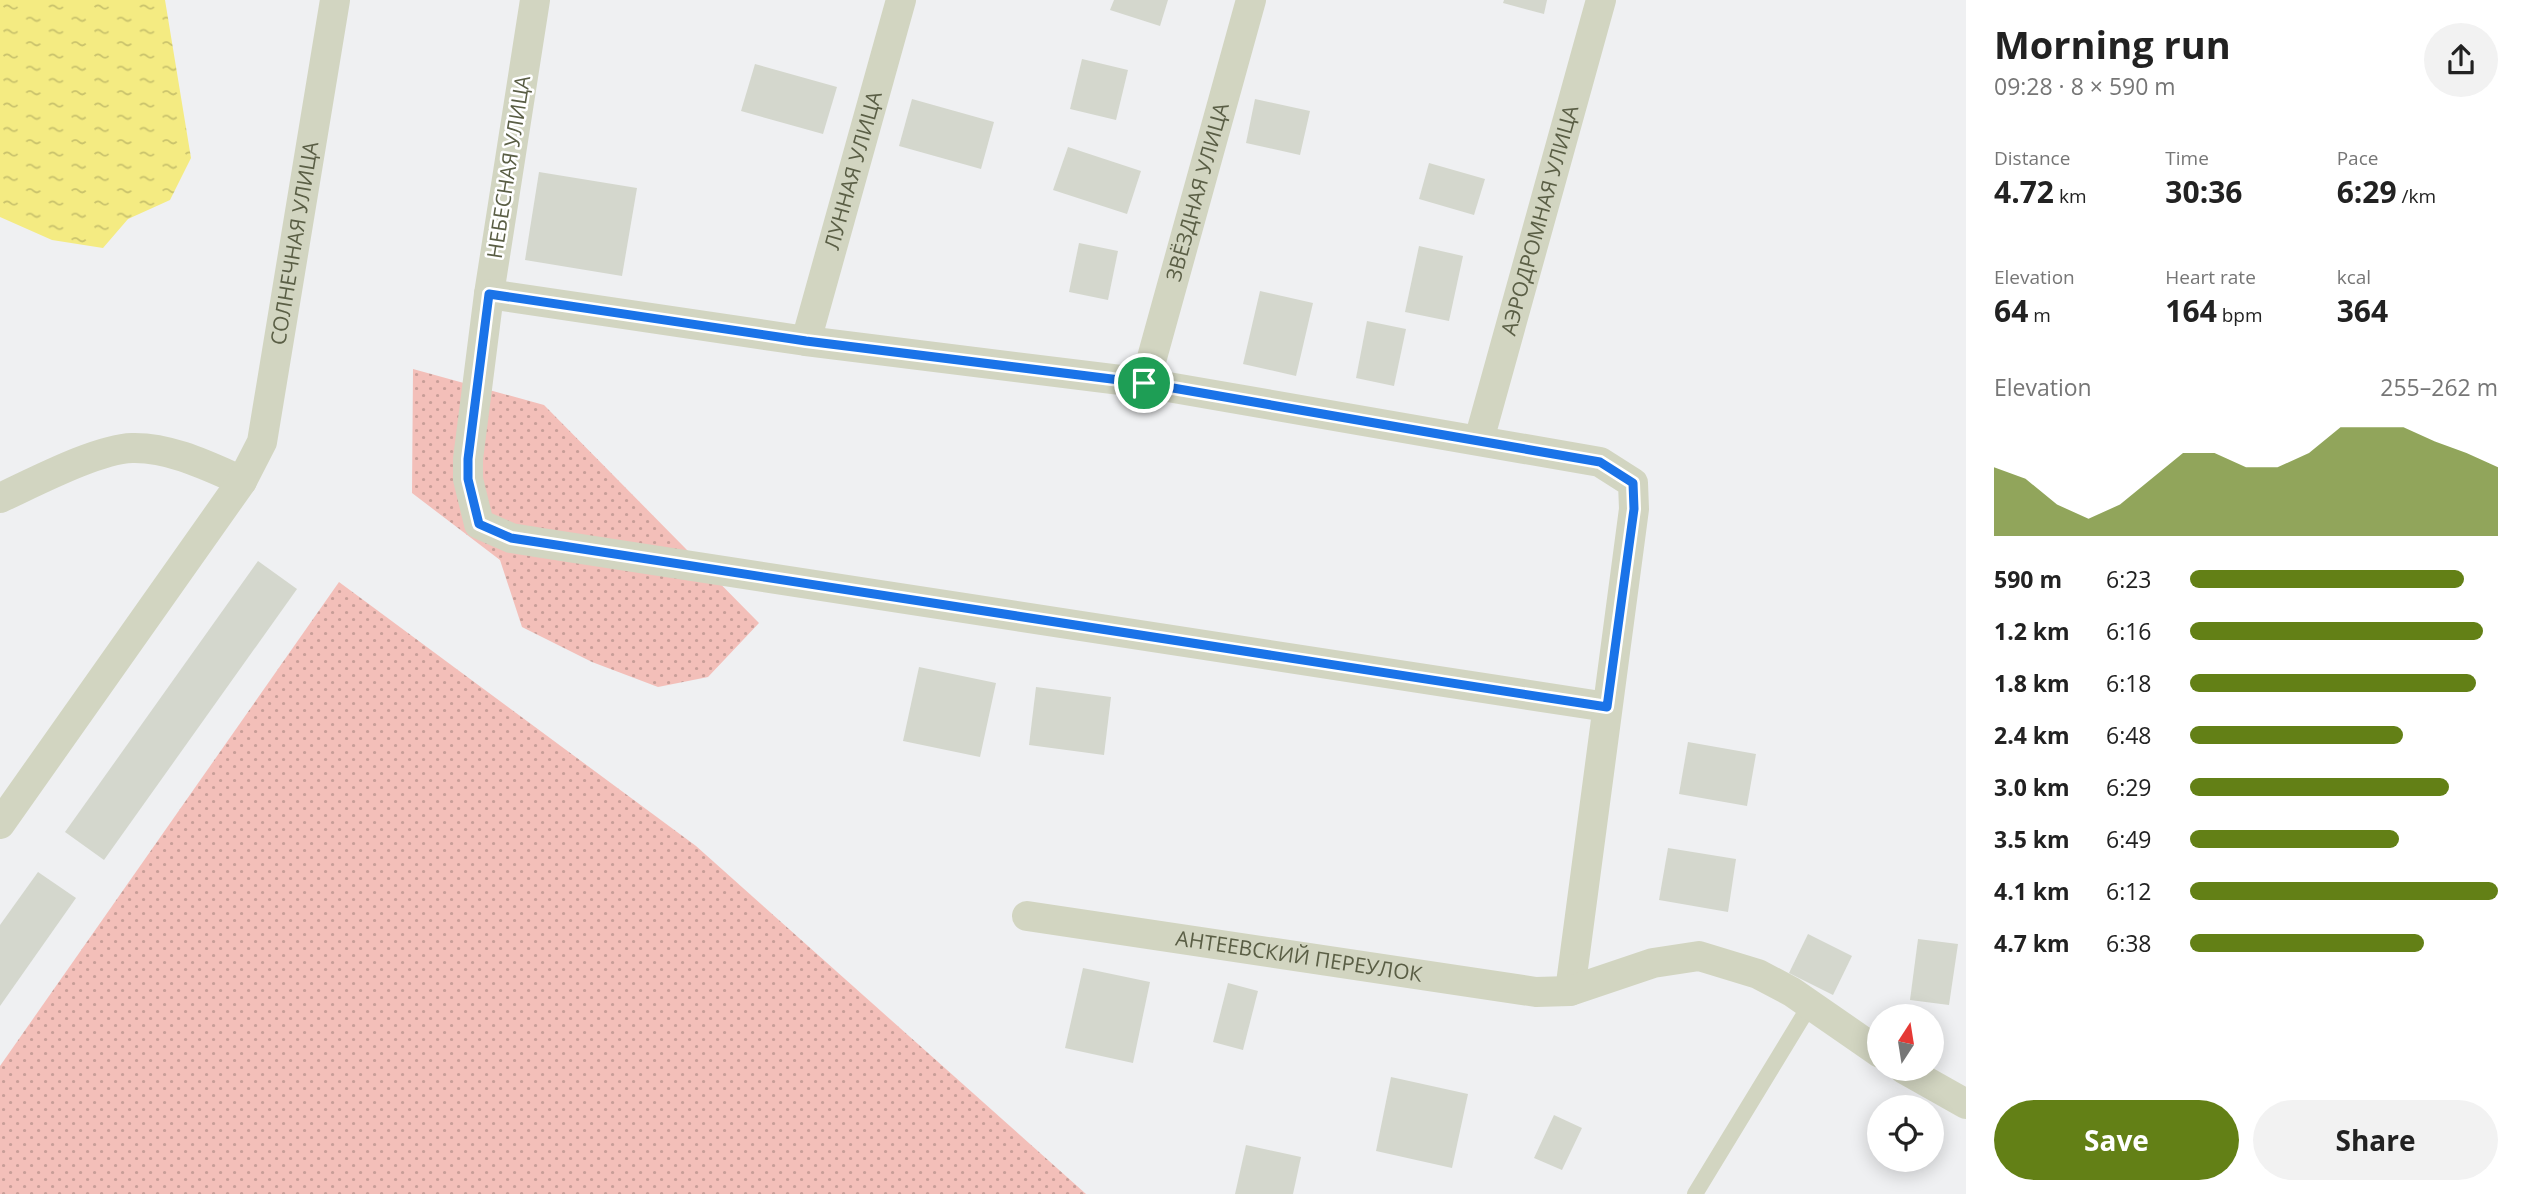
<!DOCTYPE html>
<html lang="en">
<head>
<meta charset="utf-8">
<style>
	body { margin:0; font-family:"Open Sans",sans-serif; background:#f2f2f2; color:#222; height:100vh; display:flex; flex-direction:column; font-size:26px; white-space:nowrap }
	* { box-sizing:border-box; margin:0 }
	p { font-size:23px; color:#767676 }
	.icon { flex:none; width:38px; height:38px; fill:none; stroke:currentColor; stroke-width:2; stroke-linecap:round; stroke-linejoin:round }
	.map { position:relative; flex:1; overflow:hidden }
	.side { display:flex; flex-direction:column; background:#fff; width:560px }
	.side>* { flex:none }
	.needle { width:46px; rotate:12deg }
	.controls { position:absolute; left:1867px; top:1004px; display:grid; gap:14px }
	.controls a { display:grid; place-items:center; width:77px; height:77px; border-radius:50%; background:#fff; box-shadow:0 4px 18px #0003; font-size:35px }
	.pin { position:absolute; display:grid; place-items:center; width:60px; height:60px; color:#fff; margin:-30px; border:4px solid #fff; border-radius:50%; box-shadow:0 2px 7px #0007 }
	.round { display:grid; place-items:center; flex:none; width:74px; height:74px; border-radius:37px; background:#f2f2f2 }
	.overview { display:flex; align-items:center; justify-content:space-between; height:119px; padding:0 28px }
	h1 { font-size:38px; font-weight:700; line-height:52px }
	.figures { display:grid; grid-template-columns:repeat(3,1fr); gap:10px; height:119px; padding:7px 28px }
	.figures div { display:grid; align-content:center }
	.figures b { font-size:30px; font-weight:700 }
	.figures small { font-size:19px; font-weight:400 }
	.figures p { font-size:19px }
	.chart { height:196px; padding:14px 28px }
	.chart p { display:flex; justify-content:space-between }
	.chart svg { width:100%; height:126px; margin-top:7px; fill:#638016; opacity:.7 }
	.action { display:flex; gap:14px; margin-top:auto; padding:14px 28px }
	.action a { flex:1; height:80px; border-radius:42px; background:#638016; color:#fff; font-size:28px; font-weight:700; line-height:80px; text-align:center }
	.action a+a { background:#f2f2f2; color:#222 }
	ul { padding:0 28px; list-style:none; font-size:23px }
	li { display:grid; grid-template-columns:112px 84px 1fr; align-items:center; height:52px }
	li i { height:18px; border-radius:9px; background:#638016 }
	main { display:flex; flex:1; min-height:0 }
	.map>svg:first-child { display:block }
	.grass { fill:url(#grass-dots) }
	.water { fill:url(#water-ripples) }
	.building { fill:#d4d7cd }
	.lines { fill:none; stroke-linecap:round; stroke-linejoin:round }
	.lane { stroke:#d2d5c1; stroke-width:16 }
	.street { stroke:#d2d5c1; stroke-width:30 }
	.route-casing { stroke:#fff; stroke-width:14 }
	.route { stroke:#1a73e8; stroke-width:9 }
	.labels { text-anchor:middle; stroke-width:5; stroke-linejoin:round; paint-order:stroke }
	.street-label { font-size:21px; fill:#5a5e45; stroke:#fff }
</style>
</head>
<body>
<main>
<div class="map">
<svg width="1966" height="1194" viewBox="0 0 1966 1194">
	<defs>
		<pattern id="grass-dots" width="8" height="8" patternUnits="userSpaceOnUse" patternTransform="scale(1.75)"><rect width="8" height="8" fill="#f3bfb9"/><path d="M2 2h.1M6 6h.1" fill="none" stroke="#c89e98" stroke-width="1.8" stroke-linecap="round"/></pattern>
		<pattern id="water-ripples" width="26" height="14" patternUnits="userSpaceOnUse" patternTransform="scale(1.75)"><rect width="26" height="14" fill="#f4eb82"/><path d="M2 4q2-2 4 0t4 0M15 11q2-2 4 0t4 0" fill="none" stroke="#c9c26c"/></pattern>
	</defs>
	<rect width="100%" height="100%" fill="#eff0f2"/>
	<g class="grass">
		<path d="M413 369 544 405 759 623 708 677 658 687 592 662 522 627 500 560 412 493Z"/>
		<path d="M339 582 696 846 1086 1194H0V1066Z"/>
	</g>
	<path class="water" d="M0 0H165L191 158 170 200 128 219 103 248 52 240 0 217Z"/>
	<g class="building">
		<path d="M1114 0H1168L1160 26 1110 10Z"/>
		<path d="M1504 0H1547L1544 14 1503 3Z"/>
		<path d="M1082 59 1128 70 1116 120 1070 109Z"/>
		<path d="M755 64 837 87 823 134 741 111Z"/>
		<path d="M912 99 994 122 981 169 899 146Z"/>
		<path d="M1255 99 1310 111 1300 155 1246 143Z"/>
		<path d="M1068 147 1141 171 1127 214 1053 190Z"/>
		<path d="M1429 163 1485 179 1474 215 1419 199Z"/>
		<path d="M539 172 637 188 622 276 525 260Z"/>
		<path d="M1079 243 1118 251 1108 300 1069 292Z"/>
		<path d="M1419 246 1463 256 1449 321 1405 312Z"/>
		<path d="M1260 291 1313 303 1296 376 1243 364Z"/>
		<path d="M1367 321 1406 329 1394 386 1356 378Z"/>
		<path d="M258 561 297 589 104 860 65 832Z"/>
		<path d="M919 667 996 683 980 757 903 741Z"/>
		<path d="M1036 687 1111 697 1104 755 1029 745Z"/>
		<path d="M1688 742 1756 754 1747 806 1679 794Z"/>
		<path d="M1668 848 1736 859 1728 912 1659 900Z"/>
		<path d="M38 872 76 898 0 1006V925Z"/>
		<path d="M1808 934 1852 956 1833 995 1789 973Z"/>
		<path d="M1918 939 1958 944 1949 1005 1910 1000Z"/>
		<path d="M1083 968 1150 982 1133 1063 1065 1048Z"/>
		<path d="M1228 983 1258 991 1243 1050 1213 1042Z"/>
		<path d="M1391 1077 1468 1094 1452 1168 1376 1151Z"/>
		<path d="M1554 1115 1582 1128 1562 1170 1534 1158Z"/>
		<path d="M1246 1145 1301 1157 1293 1194H1235Z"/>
	</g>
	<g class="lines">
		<path class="lane" d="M1695 1194 1810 1005"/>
		<g class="street">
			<path d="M535 0 489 294 468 459V479L479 524 511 538 542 543 1607 707"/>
			<path d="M489 294 806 341 1145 383 1600 462 1633 483 1634 509 1570 991"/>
			<path id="s1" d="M806 341 901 0"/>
			<path id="s2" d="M1145 383 1251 0"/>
			<path id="s3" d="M1479 440 1601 0"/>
			<path d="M0 498C33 483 97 449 132 448 170 447 208 466 242 481"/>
			<path id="s4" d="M0 824 242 481 262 442 335 0"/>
			<path id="s5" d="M1027 916 1536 992 1570 991 1653 963 1699 956 1758 974 1792 992 1880 1053"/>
			<path d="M1904 1069 1966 1104"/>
		</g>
	</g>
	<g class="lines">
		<defs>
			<path id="route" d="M489 294 806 341 1144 383 1600 462 1633 483 1634 509 1607 707 511 538 479 524 468 479V459Z"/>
		</defs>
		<use href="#route" class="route-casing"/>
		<use href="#route" class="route"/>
	</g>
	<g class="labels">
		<g class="street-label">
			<text transform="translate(509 167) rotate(-81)" y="7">НЕБЕСНАЯ УЛИЦА</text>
			<text dy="7" stroke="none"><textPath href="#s1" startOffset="177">ЛУННАЯ УЛИЦА</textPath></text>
			<text dy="7" stroke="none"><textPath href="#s2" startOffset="198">ЗВЁЗДНАЯ УЛИЦА</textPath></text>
			<text dy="7" stroke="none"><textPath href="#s3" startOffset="228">АЭРОДРОМНАЯ УЛИЦА</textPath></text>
			<text dy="7" stroke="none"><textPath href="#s4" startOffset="665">СОЛНЕЧНАЯ УЛИЦА</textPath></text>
			<text dy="7" stroke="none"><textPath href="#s5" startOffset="275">АНТЕЕВСКИЙ ПЕРЕУЛОК</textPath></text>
		</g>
	</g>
</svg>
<div class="controls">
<a><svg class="needle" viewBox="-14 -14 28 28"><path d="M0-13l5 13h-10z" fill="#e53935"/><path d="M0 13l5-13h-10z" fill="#767676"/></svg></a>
<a><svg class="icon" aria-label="locate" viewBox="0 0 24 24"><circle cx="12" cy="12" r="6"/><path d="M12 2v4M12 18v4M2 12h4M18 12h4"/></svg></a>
</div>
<div class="pin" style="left:1144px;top:383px;background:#1e9e55"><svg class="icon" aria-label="arrive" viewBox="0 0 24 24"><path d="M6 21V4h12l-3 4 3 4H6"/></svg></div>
</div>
<section class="side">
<div class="overview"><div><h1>Morning run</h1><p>09:28 · 8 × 590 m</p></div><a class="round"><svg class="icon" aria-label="share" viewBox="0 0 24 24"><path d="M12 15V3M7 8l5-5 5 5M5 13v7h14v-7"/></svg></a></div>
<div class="figures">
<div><p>Distance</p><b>4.72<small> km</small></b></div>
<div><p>Time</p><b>30:36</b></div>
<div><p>Pace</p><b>6:29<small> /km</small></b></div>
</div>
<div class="figures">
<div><p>Elevation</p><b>64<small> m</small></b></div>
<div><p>Heart rate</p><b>164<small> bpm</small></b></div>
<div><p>kcal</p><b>364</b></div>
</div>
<div class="chart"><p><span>Elevation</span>255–262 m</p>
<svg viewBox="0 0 160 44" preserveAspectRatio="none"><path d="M0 44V20L10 24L20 33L30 38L40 33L50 24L60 15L70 15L80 20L90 20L100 15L110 6L120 6L130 6L140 11L150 15L160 20V44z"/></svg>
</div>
<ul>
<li><b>590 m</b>6:23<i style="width:89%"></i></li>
<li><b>1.2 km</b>6:16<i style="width:95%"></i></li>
<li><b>1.8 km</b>6:18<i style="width:93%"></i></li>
<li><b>2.4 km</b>6:48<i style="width:69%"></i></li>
<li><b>3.0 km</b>6:29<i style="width:84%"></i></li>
<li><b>3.5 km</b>6:49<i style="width:68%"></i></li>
<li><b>4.1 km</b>6:12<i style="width:100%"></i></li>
<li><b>4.7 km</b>6:38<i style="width:76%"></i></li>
</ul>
<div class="action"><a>Save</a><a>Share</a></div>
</section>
</main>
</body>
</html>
